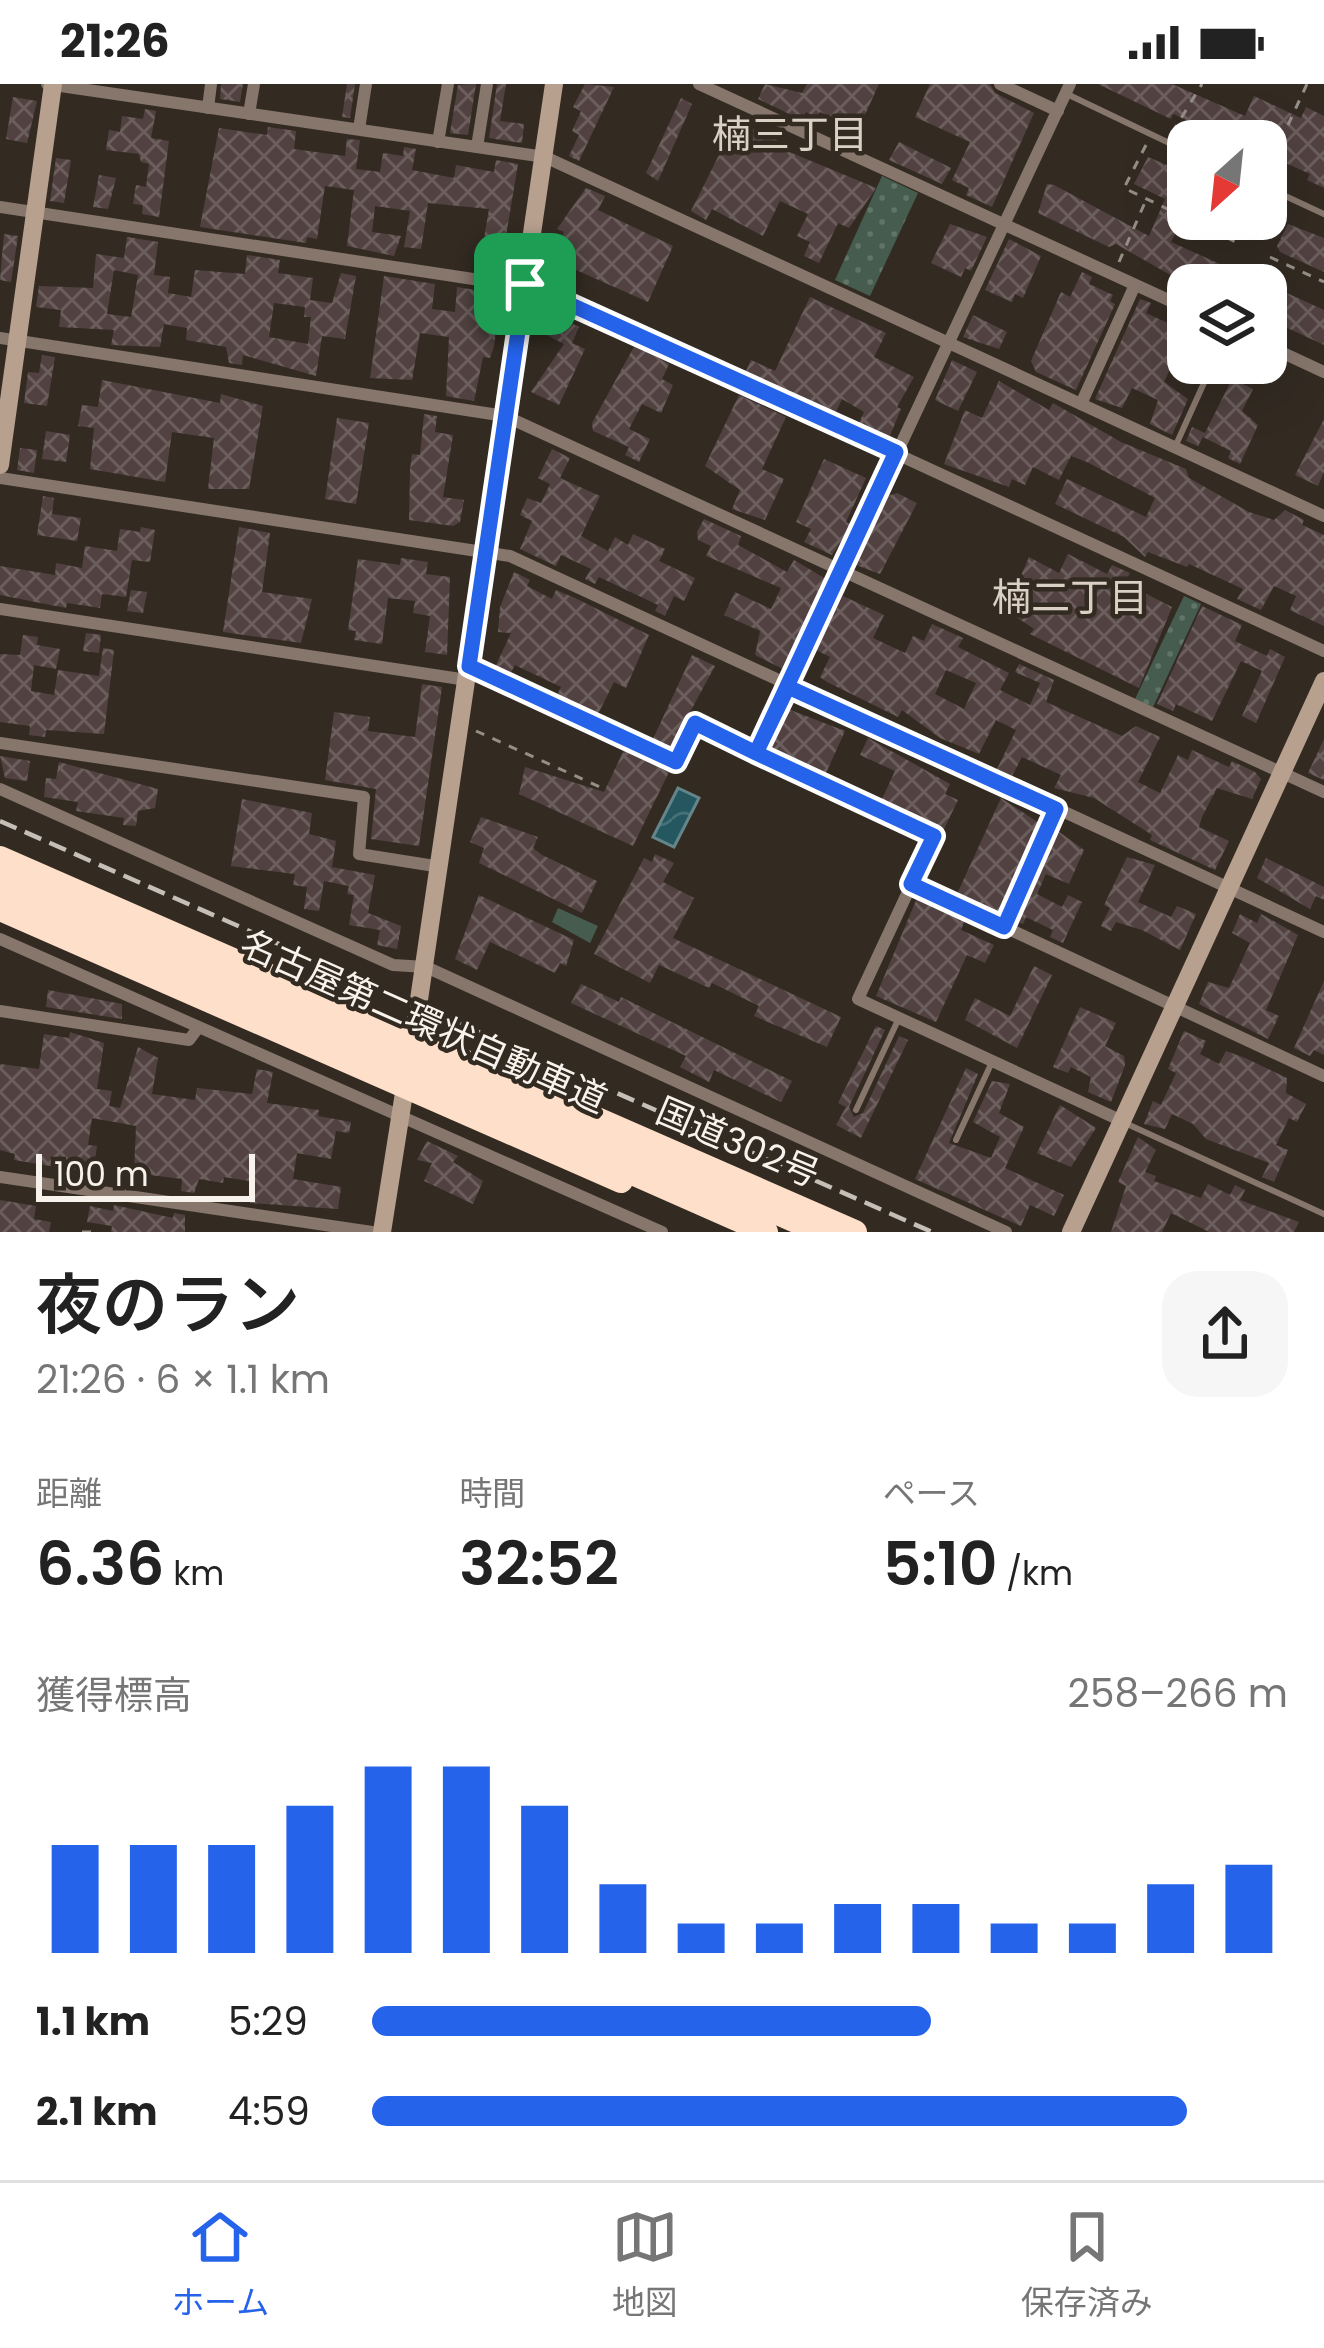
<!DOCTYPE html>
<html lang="ja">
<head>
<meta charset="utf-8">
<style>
	body { margin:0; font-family:Poppins,"Noto Sans JP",sans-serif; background:#f6f6f6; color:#222; height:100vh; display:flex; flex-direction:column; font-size:45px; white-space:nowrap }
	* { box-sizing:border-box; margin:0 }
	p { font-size:39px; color:#767676 }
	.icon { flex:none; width:66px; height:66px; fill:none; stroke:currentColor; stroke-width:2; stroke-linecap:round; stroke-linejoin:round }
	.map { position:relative; height:1148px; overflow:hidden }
	.side { display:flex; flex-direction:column; background:#fff; flex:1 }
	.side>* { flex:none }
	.needle { width:78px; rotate:207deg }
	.controls { position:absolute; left:1167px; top:36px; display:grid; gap:24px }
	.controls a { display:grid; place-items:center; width:120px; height:120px; border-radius:24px; background:#fff; box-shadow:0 12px 48px #0002; font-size:60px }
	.scale { position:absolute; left:36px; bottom:30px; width:219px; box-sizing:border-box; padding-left:12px; border:6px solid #f8f2ec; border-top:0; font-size:33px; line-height:42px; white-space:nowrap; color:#f8f2ec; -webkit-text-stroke:9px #332b22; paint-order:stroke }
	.pin { position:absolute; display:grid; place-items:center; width:102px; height:102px; color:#fff; margin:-51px; border-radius:24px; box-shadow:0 6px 18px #0006 }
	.round { display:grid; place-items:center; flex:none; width:126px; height:126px; border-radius:36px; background:#f6f6f6 }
	.summary { display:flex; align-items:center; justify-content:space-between; height:204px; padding:0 36px }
	h1 { font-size:66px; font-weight:600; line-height:90px }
	.stats { display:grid; grid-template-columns:repeat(3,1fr); gap:18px; height:204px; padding:12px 36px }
	.stats div { display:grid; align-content:center }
	.stats b { font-size:60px; font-weight:600 }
	.stats small { font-size:33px; font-weight:400 }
	.stats p { font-size:33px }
	.chart { height:336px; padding:24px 36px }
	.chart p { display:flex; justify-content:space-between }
	.chart svg { width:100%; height:216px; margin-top:12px; stroke:#2563eb; stroke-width:6 }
	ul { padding:0 36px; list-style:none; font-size:39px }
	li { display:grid; grid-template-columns:192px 144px 1fr; align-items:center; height:90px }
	li i { height:30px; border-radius:15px; background:#2563eb }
	.status { display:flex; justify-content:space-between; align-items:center; height:84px; padding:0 60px; background:#fff; direction:ltr }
	.status svg { height:33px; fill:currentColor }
	.dock { display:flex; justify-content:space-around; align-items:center; height:168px; border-top:3px solid #e0e0e0; background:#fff; font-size:33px; color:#767676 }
	.dock a { display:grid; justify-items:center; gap:6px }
	.dock .current { color:#2563eb }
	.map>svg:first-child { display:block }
	.grass { fill:url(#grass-dots) }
	.green { fill:#455c4f }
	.water { fill:url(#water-waves); stroke:#64868a; stroke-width:3 }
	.building { fill:url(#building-cross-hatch); fill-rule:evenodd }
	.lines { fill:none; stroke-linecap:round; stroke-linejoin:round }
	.path { stroke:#968f88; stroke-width:3; stroke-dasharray:9 9; stroke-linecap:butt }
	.lane { stroke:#86766c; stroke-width:6 }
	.street { stroke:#86766c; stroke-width:12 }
	.secondary { stroke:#b8a08f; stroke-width:18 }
	.highway { stroke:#fedfca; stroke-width:24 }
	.rail { stroke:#c5bfb8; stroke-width:4.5; stroke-dasharray:18 9; stroke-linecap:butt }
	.highway-bridge { stroke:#fedfca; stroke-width:24 }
	.route-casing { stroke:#fff; stroke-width:24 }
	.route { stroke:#2563eb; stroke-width:15 }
	.labels { text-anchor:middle; stroke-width:9; stroke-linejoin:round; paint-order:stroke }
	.street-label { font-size:36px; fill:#f8f2ec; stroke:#332b22 }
	.neighbourhood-label { font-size:39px; fill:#dbd0c4; stroke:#332b22 }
</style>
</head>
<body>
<div class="status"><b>21:26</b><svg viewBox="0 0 49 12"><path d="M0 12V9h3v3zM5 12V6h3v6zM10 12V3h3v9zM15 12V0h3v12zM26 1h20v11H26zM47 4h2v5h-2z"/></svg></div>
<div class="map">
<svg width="1324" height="1148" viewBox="0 0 1324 1148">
	<defs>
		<pattern id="grass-dots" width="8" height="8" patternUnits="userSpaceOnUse" patternTransform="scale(3)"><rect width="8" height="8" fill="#455c4f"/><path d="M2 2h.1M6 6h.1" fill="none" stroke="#617468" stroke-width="1.8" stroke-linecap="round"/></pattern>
		<pattern id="water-waves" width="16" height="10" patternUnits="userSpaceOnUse" patternTransform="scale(3)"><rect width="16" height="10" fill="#255760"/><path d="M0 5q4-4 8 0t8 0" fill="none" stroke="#457077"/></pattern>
		<pattern id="building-cross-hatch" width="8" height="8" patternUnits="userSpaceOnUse" patternTransform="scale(3)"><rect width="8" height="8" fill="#514241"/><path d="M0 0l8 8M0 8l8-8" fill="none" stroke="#6b5e5d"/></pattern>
	</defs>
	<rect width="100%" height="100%" fill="#332b22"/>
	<g class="grass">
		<path d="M882 92 918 109 870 212 835 196Z"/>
		<path d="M1184 512 1201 520 1153 623 1135 615Z"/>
	</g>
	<path class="green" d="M558 824 598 842 590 859 552 838Z"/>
	<path class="water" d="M678 704 699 714 674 763 653 753Z"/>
	<g class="building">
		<path d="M221 0H243L240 18 220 15Z"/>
		<path d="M347 0H355L350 34 342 33Z"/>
		<path d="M468 0H476L468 51 450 49 458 1Z"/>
		<path d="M497 0H506L500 37 524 40 522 59 489 54Z"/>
		<path d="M585 0 614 3 579 77 569 72 579 51 572 47 581 27 573 23Z"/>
		<path d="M765 0 802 9 807 0H879L852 59 841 54 848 41 820 28 817 34 806 28 802 36 758 15Z"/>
		<path d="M930 0H990L995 9 1034 29 992 123 966 111 969 104 952 96 970 58 915 33Z"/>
		<path d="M1098 0H1172L1245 32 1254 12 1301 34 1306 23 1324 32V104L1307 96 1310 90 1279 76 1275 83 1266 78V57H1221L1200 42 1173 30 1171 35Z"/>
		<path d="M13 13 37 17 27 59 6 55Z"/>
		<path d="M681 14 692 20 658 97 646 89Z"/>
		<path d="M145 25 156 27 151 54 169 57 159 133 142 130 143 121 133 120 136 101 146 103 149 80 141 78 139 70 106 66 109 46 120 48 122 32 143 35Z"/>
		<path d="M736 37 789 62 787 67 876 104 849 144 838 139 819 179 804 172 810 158 797 152 808 130 780 117 763 152 712 125 706 136 691 127Z"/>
		<path d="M268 43 296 47 294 65 345 72 347 55 360 56 356 85 380 88 383 69 403 72 404 63 416 65 412 86 454 94 456 81 494 88 496 76 518 80 500 188 479 185 489 125 428 119 421 165 404 163 410 127 375 122 372 148 401 152 394 172 347 162 354 106 325 102 317 155 307 153 306 159 200 143 219 44 267 51Z"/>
		<path d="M899 58 951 84 942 100 889 76Z"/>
		<path d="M1148 73 1188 90V125L1171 158 1220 180 1224 184 1216 201 1181 197 1116 160 1109 163 1038 129 1047 100 1054 101 1149 152 1165 115 1134 100Z"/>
		<path d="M56 74 71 76 64 119 50 117Z"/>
		<path d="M99 91 116 94 108 125 93 123Z"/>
		<path d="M586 104 605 112 598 126 673 162 648 218 574 185 564 205 551 199 550 178 564 148 557 145Z"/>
		<path d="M950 140 987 153 971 187 965 184 961 193 931 179Z"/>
		<path d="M1288 140 1324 154V188L1280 168 1277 162Z"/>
		<path d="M4 150 18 152 11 198 0 196Z"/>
		<path d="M127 153 158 158 154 191 170 193 168 209 191 213 195 186 245 190 247 171 280 176 278 189 313 194 310 216 332 219 341 189 356 192 345 255 322 252 316 292 243 271 242 281 229 279 226 263 186 256 187 244 164 240 160 263 111 261 114 246 59 243 61 226 36 223 39 202 93 204 96 170 124 174ZM114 186 138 191 131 233 107 230ZM274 219 305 223 304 233H311L308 260 269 253Z"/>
		<path d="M1009 155 1041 172 1023 214 1015 210 1012 218 985 206Z"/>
		<path d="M1082 188 1092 193 1089 200 1113 211 1110 217 1115 220 1076 306 1036 288 1031 277 1061 208 1070 213Z"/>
		<path d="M384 192 435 200 432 225 455 228 457 203 501 210 494 262 490 274 483 273 474 317 446 312 449 253 420 249 412 296 370 294Z"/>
		<path d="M1267 200 1324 226V261L1266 234Z"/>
		<path d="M810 213 886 249 874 273 914 293 897 323 901 325 889 354 859 339 864 328 842 315 835 330 745 289 751 276 775 287Z"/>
		<path d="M1140 215 1151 219 1146 229 1172 241 1177 231 1188 235V247L1164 298 1188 315 1172 351 1150 340 1158 316 1132 304 1122 324 1095 315Z"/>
		<path d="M549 221 574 233 571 239 579 243 572 259 585 265 559 321 531 308 564 260 541 248Z"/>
		<path d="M973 231 1007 248 999 265 963 253Z"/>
		<path d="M635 261 669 280 662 295 673 301 661 329 642 320 629 345 650 355 639 378 625 371 629 363 593 347 592 339Z"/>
		<path d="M42 271 55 273 47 322 24 319 28 288 39 289Z"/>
		<path d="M952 276 977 288 958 327 935 316Z"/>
		<path d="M1232 295 1253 305 1242 327 1258 341 1240 380 1228 374 1231 367 1203 353 1198 362 1186 357 1192 343 1205 349Z"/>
		<path d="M102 296 220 319 221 310 263 322 249 405H208L214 354 172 348 165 398 90 385 94 344 78 342 82 321 98 323Z"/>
		<path d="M999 297 1049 326 1053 319 1121 358 1186 385 1189 394 1249 428 1274 436 1285 426 1304 436 1302 441 1324 451V542L1290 526 1296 512 1274 502 1261 526 1237 515 1243 505 1189 480 1187 483 1148 468 1145 473 1124 453 1055 420 1067 395 1146 433 1155 414 1087 378 1071 372 1059 396 1033 383 1025 401 1012 395 1009 403 944 380 965 326 982 334Z"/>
		<path d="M739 311 786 333 762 385 784 395 765 436 732 425 740 406 705 382Z"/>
		<path d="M424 330 437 332 435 348 453 351 443 413 464 416 460 438 453 442 409 436 410 386 412 370 420 371Z"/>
		<path d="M337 334 369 339 356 420 325 415Z"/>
		<path d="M1324 335V388L1318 402 1295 391Z"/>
		<path d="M46 347 70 351 66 378 42 375Z"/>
		<path d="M20 364 37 366 34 389 17 386Z"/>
		<path d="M552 365 570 374 560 394 600 412 581 452 608 467 615 453 628 461 633 450 665 465 659 477 695 494 684 517 674 512 665 532 655 527 658 521 599 493 595 500 585 495 591 485 561 471 556 482 520 465 532 437 520 431 527 414 541 419 550 400 538 394Z"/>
		<path d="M824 375 866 394 846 438 852 441 832 471 804 458 811 445 796 438Z"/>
		<path d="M897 409 917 419 880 490 856 481 888 412Z"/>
		<path d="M43 412 54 414 52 430 81 434 77 457 37 451Z"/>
		<path d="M704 435 741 452 738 461 787 488 794 476 826 495 783 585 755 571 760 547 724 531 735 508 771 525 781 504 706 472 711 462 698 456 697 448Z"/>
		<path d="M141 443 155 446 150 478 132 476 126 513 102 510 100 524 67 519 66 524 0 511V482L55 491 56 479 82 484 85 462 117 467 120 445 140 448Z"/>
		<path d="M239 443 270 449 262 508 312 515 301 559 223 548Z"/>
		<path d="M1068 470 1107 490 1112 481 1130 489 1125 499 1172 523 1139 604 1030 550 1034 545 1006 526 1029 473 1059 489Z"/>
		<path d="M401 474 428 478 426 490 450 493 447 571 425 568 430 532 413 529 415 517 388 514 382 560 354 556 356 547 348 546 358 475 400 481Z"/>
		<path d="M514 488 530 496 527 502 552 515 556 506 575 514 649 551 626 604 614 598 598 630 557 611 561 603 515 581 510 590 495 583 511 549 498 548 500 523Z"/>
		<path d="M131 506 147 508 143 529 127 527Z"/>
		<path d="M843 512 884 531 873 554 905 569 913 552 924 557 932 540 963 554 958 563 1009 589 1000 606 1030 621 1040 599 1015 588 1019 580 1054 596 1046 618 1122 652 1136 642 1160 653 1138 698 1160 709 1178 671 1188 676 1192 666 1229 683 1232 677 1255 688 1261 695 1252 715 1217 704 1202 733 1199 743 1229 757 1215 786 1150 756 1152 751 1094 714 1054 704 1061 691 1022 673 1012 692 997 685 1016 646 996 636 979 670 940 654 902 626 898 633 827 598 820 593 830 573 816 566ZM946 586 976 599 964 625 935 610Z"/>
		<path d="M1202 522 1242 541 1235 557 1267 572 1270 565 1285 573 1256 639 1242 632 1262 587 1241 577 1212 637 1176 620 1173 627 1157 620Z"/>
		<path d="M86 549 101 551 99 569 83 567Z"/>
		<path d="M23 551 38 553 37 561 60 565 56 585 34 581 31 607 54 611 58 586 99 592 103 564 114 566 104 650 46 646 45 653 29 651 30 642 0 638V570L20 571Z"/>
		<path d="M692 571 715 582 671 663 653 655Z"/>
		<path d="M422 600 442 603 419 762 371 755 376 705 325 696 334 628 370 633 368 647 415 653Z"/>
		<path d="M788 625 845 647 826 689 770 663Z"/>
		<path d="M868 654 950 700 945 710 958 716 943 747 882 715 895 687 860 671Z"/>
		<path d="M1324 655V696L1308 689Z"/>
		<path d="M624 666 669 688 633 762 519 710 525 683 604 708Z"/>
		<path d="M0 672 30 677 27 697 5 694Z"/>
		<path d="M59 678 158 705 155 724 138 727 136 742 123 741 124 734 76 727 78 718 44 713 46 694 56 695Z"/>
		<path d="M1001 714 1039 739 999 829 957 810Z"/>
		<path d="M242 715 312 729 309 750 336 757 332 783 375 791 368 829 401 842 397 865 377 861 380 846 349 841 354 811 347 810 349 802 324 797 319 827 304 825 307 803 293 801 295 790 231 782Z"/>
		<path d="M481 733 538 753 533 764 542 771 597 797 582 829 479 779 484 764 470 758Z"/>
		<path d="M1058 747 1084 766 1069 800 1046 790 1037 810 1062 823 1068 811 1082 818 1063 859 1050 853 1053 846 1026 833 1023 840 1018 838Z"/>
		<path d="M655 770 674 779 663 798 694 814 673 854 841 933 827 963 754 932 759 922 712 899 709 904 659 881 650 899 594 870 644 774 652 778Z"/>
		<path d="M1127 773 1155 781 1138 818 1171 833 1177 822 1196 830 1180 866 1142 846 1116 838 1111 847 1101 842 1110 824 1104 821Z"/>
		<path d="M1266 774 1324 803V816L1316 812 1310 825 1257 794Z"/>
		<path d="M479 811 574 856 566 882 560 879 555 889 490 858 477 886 455 875Z"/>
		<path d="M917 814 965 836 961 846 994 861 985 879 967 871 936 938 876 912Z"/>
		<path d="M1240 830 1257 839 1261 830 1298 851 1266 926 1279 932 1268 955 1199 920 1208 898 1229 904 1250 859 1232 849Z"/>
		<path d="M1034 882 1052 891 1017 964 965 936 975 914 1010 932Z"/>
		<path d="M1324 897V971L1314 966 1310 972 1294 964Z"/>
		<path d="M581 900 619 918 621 913 792 997 781 1018 714 986 709 998 680 983 686 972 571 919Z"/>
		<path d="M48 906 122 920V935L46 923Z"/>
		<path d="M1080 923 1116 939 1105 962 1124 972 1125 981 1111 1018 1088 1008 1091 993 1071 983 1068 989 1053 983Z"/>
		<path d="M876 942 885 946 849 1023 854 1033 863 1029 899 952 908 956 861 1054 836 1041 846 1023 838 1019Z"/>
		<path d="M1184 947 1206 957 1200 970 1219 980 1226 967 1245 974 1287 994 1286 1009 1306 1020 1297 1038 1289 1034 1276 1061 1288 1066 1274 1098 1262 1093 1269 1079 1206 1055 1193 1040 1172 1030 1165 1045 1144 1040 1153 1017 1161 1021 1176 989 1168 985Z"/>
		<path d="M70 948 104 959 97 1005 112 1007 109 1022 120 1024 138 963 158 974 152 1010 195 1016 197 1004 252 1010 257 985 273 988 267 1019 319 1026 318 1032 351 1038 349 1049 336 1047 331 1075 297 1069 293 1095 341 1103 338 1125 250 1119 249 1097 224 1093 223 1099 199 1095 194 1109 181 1107 182 1095 134 1089 136 1042 92 1034 88 1061 97 1062 93 1089 14 1076 15 1070 0 1066V980L39 985 44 950 69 954Z"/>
		<path d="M966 984 978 990 949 1059 991 1074 1000 1053 973 1038 992 997 1010 1000 999 1029 1024 1043 1005 1084 1064 1111 1054 1132 1030 1121 1021 1142 915 1095Z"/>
		<path d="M1060 1021 1096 1044 1071 1083 1037 1069Z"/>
		<path d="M1138 1053 1156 1066 1145 1088 1156 1092 1154 1097 1201 1114 1208 1100 1230 1111 1235 1101 1245 1106 1240 1116 1299 1138 1294 1148H1209L1171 1129 1162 1148H1111L1126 1102 1118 1098Z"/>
		<path d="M427 1057 458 1072 453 1078 483 1097 473 1120 424 1097 432 1079 417 1076Z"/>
		<path d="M0 1116 36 1122 34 1135 51 1138 49 1148H0Z"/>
		<path d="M114 1121 173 1134 174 1129 185 1131V1148H111L112 1142 87 1138 90 1122 113 1127Z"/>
	</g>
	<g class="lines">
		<g class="path">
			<path d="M1288 41 1307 0"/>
			<path d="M1172 49 1202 0"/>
			<path d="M1146 61 1124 104 1242 161"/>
			<path d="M1270 173 1324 198"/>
			<path d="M1119 178 1146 116"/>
			<path d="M476 647 600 703"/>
			<path d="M82 1148H97"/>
		</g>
		<g class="lane">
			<path d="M1069 11 1188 68"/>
			<path d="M1266 103 1324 130"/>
			<path d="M1175 363 1213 279"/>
			<path d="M856 1026 899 934"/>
			<path d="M1125 1039 1324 1130"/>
			<path d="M956 1056 992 978"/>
		</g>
		<g class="street">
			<path d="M47 0 545 73 1324 432"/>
			<path d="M699 0 1188 225"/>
			<path d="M1000 0 1058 27"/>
			<path d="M208 24 211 0"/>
			<path d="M249 30 254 0"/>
			<path d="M359 45 366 0"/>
			<path d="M438 58 448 0"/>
			<path d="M477 63 487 0"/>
			<path d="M0 123 539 205 1324 567"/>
			<path d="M0 254 505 332 1324 708"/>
			<path d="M1266 261 1324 288"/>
			<path d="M1081 320 1135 201"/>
			<path d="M0 394 510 472 1324 848"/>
			<path d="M0 525 467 596"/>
			<path d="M469 582 676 678 695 639 934 752 858 915 1122 1037"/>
			<path d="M0 659 364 713 359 770 441 783"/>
			<path d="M756 669 1070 0"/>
			<path d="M0 705 393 881 426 883 1006 1148"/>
			<path d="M912 800 1324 992"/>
			<path d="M1004 843 1056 725"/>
			<path d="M0 855 662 1148"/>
			<path d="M0 927 189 956 198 944"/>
			<path d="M0 1093 372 1148"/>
		</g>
		<g class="secondary">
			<path d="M0 381 53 0"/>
			<path d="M412 963 554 0"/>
			<path d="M382 1148 407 990"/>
			<path d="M1071 1148 1324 597"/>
		</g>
		<g class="highway">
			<path d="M0 774 855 1148"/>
			<path d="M0 825 621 1097"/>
		</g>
		<path class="rail" d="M0 737 932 1148"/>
		<g class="highway-bridge">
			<path d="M0 789 821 1148"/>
			<path d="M0 810 766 1148"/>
		</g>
	</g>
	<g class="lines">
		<defs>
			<path id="route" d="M525 200 469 582 676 678 695 639 756 669 788 603 1056 725 1004 843 911 800 934 752 756 669 896 368 525 200"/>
		</defs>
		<use href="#route" class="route-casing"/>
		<use href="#route" class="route"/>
	</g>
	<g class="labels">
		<g class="street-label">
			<text transform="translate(424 937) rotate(24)" y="13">名古屋第二環状自動車道</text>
			<text transform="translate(738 1058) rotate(23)" y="13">国道302号</text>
		</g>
		<g class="neighbourhood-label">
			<text x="790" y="64">楠三丁目</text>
			<text x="1070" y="527">楠二丁目</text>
		</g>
	</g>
</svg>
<div class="controls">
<a><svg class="needle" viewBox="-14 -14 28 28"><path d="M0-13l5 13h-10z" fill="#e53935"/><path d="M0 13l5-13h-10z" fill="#767676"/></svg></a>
<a><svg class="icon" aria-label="layers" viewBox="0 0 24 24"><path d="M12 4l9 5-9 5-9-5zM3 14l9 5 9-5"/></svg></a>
</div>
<div class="scale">100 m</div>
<div class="pin" style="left:525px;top:200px;background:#1e9e55"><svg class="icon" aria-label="arrive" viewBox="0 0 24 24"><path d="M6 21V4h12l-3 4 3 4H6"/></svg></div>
</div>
<section class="side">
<div class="summary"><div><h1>夜のラン</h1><p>21:26 · 6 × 1.1 km</p></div><a class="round"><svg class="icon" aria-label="share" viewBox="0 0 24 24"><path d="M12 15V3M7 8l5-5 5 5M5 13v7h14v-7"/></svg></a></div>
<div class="stats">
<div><p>距離</p><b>6.36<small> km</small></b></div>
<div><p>時間</p><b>32:52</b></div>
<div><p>ペース</p><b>5:10<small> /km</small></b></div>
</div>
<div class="chart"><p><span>獲得標高</span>258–266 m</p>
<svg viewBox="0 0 160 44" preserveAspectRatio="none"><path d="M5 44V22M15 44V22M25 44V22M35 44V14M45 44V6M55 44V6M65 44V14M75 44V30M85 44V38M95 44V38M105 44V34M115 44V34M125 44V38M135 44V38M145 44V30M155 44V26"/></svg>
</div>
<ul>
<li><b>1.1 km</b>5:29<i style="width:61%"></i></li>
<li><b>2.1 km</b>4:59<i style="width:89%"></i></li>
</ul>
</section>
<nav class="dock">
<a class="current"><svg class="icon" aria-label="home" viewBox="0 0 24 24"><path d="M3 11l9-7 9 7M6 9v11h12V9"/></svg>ホーム</a>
<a><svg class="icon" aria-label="map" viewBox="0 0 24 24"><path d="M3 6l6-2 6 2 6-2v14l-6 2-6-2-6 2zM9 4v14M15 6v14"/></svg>地図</a>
<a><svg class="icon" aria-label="saved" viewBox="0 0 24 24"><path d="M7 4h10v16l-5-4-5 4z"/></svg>保存済み</a>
</nav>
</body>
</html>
